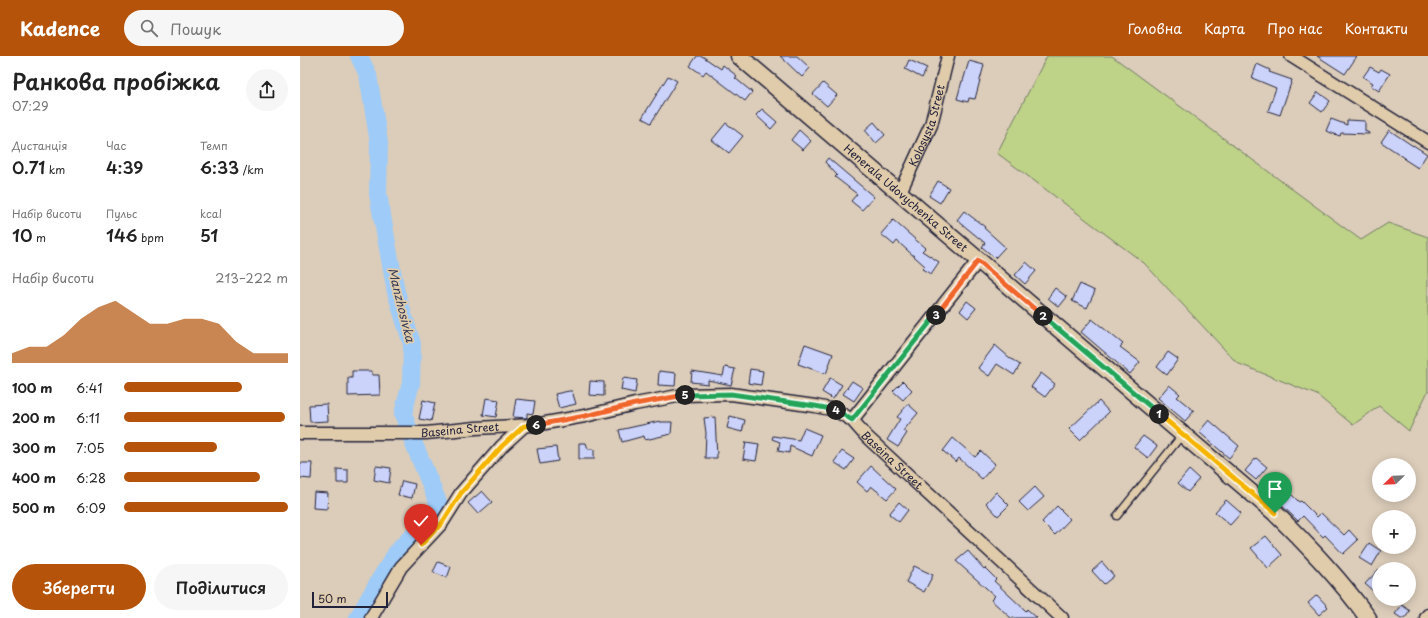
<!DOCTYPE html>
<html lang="uk">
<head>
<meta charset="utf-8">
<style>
	body { margin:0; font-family:"Playpen Sans",sans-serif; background:#f6f6f6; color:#222; height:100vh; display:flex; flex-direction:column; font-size:15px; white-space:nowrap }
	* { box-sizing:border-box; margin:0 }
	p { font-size:13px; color:#767676 }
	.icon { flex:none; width:22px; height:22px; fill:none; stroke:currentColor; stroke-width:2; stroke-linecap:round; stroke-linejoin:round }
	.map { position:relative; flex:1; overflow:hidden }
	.details { display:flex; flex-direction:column; background:#fff; width:300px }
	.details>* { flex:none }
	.needle { width:26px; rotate:247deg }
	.controls { position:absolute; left:1072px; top:402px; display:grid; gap:8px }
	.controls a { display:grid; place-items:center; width:44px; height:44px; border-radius:50%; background:#fff; box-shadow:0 2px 10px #0003; font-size:20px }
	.scale { position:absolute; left:12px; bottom:10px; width:76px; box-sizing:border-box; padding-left:4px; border:2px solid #22223b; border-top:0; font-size:11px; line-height:14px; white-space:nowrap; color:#22223b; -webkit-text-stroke:3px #e0cbaa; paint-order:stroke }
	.pin { position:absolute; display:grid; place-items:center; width:34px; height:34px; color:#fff; margin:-41px -17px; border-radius:50% 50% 50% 0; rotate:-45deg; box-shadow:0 0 4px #0007 }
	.pin .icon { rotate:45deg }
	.km { position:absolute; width:20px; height:20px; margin:-10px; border-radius:50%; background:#222; color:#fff; font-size:11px; line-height:20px; text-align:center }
	.round { display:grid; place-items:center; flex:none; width:42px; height:42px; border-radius:21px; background:#f6f6f6 }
	.overview { display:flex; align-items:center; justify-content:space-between; height:68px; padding:0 12px }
	h1 { font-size:22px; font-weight:600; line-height:30px }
	.figures { display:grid; grid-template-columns:repeat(3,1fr); gap:6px; height:68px; padding:4px 12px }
	.figures div { display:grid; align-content:center }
	.figures b { font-size:17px; font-weight:600 }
	.figures small { font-size:11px; font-weight:400 }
	.figures p { font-size:11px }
	.chart { height:112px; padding:8px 12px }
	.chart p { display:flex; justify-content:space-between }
	.chart svg { width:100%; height:72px; margin-top:4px; fill:#b45309; opacity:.7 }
	.cta { display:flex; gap:8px; margin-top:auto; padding:8px 12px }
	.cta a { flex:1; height:46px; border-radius:24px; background:#b45309; color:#fff; font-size:16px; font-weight:600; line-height:46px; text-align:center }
	.cta a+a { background:#f6f6f6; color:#222 }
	ul { padding:0 12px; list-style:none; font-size:13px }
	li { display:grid; grid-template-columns:64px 48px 1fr; align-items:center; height:30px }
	li i { height:10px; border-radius:5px; background:#b45309 }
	header { display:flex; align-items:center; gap:24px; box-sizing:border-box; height:56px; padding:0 20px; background:#b45309; color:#fff }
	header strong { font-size:19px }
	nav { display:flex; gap:22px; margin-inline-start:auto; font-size:14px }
	.search { width:280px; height:36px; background:#f6f6f6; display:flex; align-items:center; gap:10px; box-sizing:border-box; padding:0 14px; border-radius:22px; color:#767676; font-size:15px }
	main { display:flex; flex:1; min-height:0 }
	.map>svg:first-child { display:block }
	.green { fill:#bed288; stroke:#707a62 }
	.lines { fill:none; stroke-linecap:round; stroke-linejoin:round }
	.river { stroke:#9ecbf8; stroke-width:18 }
	.building { fill:#ccd3fb; stroke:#22223b }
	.service-casing { stroke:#22223b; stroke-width:9 }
	.minor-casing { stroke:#22223b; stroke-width:15 }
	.secondary-casing { stroke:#22223b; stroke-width:19 }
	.service { stroke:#e0cbaa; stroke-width:6 }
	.minor { stroke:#e0cbaa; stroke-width:12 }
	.secondary { stroke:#e0cbaa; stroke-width:16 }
	.split-1-casing { stroke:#fff; stroke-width:8 }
	.split-2-casing { stroke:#fff; stroke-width:8 }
	.split-3-casing { stroke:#fff; stroke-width:8 }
	.split-4-casing { stroke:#fff; stroke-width:8 }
	.split-5-casing { stroke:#fff; stroke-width:8 }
	.split-6-casing { stroke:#fff; stroke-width:8 }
	.split-7-casing { stroke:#fff; stroke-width:8 }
	.split-1 { stroke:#f5b400; stroke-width:5 }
	.split-2 { stroke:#22a559; stroke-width:5 }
	.split-3 { stroke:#f0652b; stroke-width:5 }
	.split-4 { stroke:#22a559; stroke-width:5 }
	.split-5 { stroke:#22a559; stroke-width:5 }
	.split-6 { stroke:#f0652b; stroke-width:5 }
	.split-7 { stroke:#f5b400; stroke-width:5 }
	.labels { text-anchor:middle; stroke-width:3.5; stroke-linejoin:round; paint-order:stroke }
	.street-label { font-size:11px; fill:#22223b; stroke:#e0cbaa }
	.water-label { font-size:12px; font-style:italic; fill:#353b57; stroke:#e0cbaa }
</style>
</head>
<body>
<header>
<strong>Kadence</strong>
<div class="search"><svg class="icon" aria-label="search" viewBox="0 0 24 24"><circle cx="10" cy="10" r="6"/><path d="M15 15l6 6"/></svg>Пошук</div>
<nav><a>Головна</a><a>Карта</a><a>Про нас</a><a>Контакти</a></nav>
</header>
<main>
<section class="details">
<div class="overview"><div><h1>Ранкова пробіжка</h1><p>07:29</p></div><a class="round"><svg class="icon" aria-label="share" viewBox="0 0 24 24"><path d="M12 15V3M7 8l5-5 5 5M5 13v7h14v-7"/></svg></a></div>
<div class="figures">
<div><p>Дистанція</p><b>0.71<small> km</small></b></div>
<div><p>Час</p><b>4:39</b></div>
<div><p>Темп</p><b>6:33<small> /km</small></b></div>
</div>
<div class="figures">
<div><p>Набір висоти</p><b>10<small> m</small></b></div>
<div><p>Пульс</p><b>146<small> bpm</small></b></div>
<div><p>kcal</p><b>51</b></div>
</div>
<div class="chart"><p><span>Набір висоти</span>213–222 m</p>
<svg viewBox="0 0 160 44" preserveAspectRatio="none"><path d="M0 44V38L10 34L20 34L30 27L40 17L50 10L60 6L70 13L80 20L90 20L100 17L110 17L120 20L130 31L140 38L150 38L160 38V44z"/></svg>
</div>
<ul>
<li><b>100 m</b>6:41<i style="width:72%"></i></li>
<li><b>200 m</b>6:11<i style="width:98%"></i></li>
<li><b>300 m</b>7:05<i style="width:57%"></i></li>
<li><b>400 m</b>6:28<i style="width:83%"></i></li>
<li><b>500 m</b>6:09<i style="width:100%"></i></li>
</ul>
<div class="cta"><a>Зберегти</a><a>Поділитися</a></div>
</section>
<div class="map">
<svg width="1128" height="562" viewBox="0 0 1128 562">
	<rect width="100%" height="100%" fill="#dccdba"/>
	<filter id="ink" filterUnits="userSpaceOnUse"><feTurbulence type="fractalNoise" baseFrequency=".025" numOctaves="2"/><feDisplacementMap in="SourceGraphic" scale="8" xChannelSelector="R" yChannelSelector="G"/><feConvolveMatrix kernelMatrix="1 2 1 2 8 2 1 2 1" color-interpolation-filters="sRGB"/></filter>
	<g filter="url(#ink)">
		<path class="green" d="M747 0H812L1061 184 1088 167 1128 181V335L1109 375 1079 350 1053 369 1017 339 937 307 844 207 697 97Z"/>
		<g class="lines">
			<path class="river" d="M58 562 79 525 97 496 140 451 114 388 103 358 111 327 112 288 96 236 78 138 79 87 68 19 59 0"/>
		</g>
		<g class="building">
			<path d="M397 0H402L421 13 423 9 437 20 435 22 452 36 445 45 406 15 403 19 390 10Z"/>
			<path d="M480 0H497L510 12 502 21Z"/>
			<path d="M1017 0H1057L1045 18Z"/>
			<path d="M609 4 627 12 622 22 605 13Z"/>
			<path d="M669 5 684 9 675 43 669 42 668 46 657 43 662 25H663Z"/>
			<path d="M957 8 970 14 969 16 992 24 980 59 968 55 976 32 952 22Z"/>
			<path d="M1070 11 1079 16 1081 13 1090 18 1079 35 1071 30 1073 27 1063 21Z"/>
			<path d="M368 20 377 25 351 67 342 62Z"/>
			<path d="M523 27 537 39 527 50 513 38Z"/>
			<path d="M1018 36 1030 45 1022 56 1010 47Z"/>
			<path d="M462 53 477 66 471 73 456 59Z"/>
			<path d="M1031 63 1047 69V64L1065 65V75L1069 77V78L1041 77 1040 80 1026 75Z"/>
			<path d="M574 66 585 79 576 87 565 74Z"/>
			<path d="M426 67 443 80 429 97 412 84Z"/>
			<path d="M499 74 511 85 503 94 491 84Z"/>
			<path d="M1089 74 1113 90V89L1127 98 1118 112 1104 103 1105 102 1081 86Z"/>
			<path d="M528 102 574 141 562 154 551 145 557 138 535 121 537 119 525 106Z"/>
			<path d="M638 125 649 132 640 147 629 140Z"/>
			<path d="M664 155 685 171 684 172 705 191 695 202 682 191 685 187 657 164Z"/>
			<path d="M593 164 625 192 622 195 639 206 631 218 622 213 625 210 597 185 594 189 581 178Z"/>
			<path d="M726 206 736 215 725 228 715 219Z"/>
			<path d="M780 228 795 235 787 252 772 245Z"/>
			<path d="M755 232 767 241 759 251 748 242Z"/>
			<path d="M667 245 676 252 668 262 660 255Z"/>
			<path d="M792 263 823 288 820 291 840 306 830 318 781 276Z"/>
			<path d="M505 288 533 298 526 318 498 308Z"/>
			<path d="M695 289 710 302 720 309 714 319 697 308 689 320 678 312Z"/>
			<path d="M868 296 878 303 867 319 857 311Z"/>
			<path d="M425 311 435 313 431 329 408 324V328L391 326 392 315 423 320Z"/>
			<path d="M450 313 463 315 461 329 448 327Z"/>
			<path d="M52 315H72V319H79L80 339 48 340V322H52Z"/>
			<path d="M359 315 376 317 375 330 358 329Z"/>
			<path d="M741 317 755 328 745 341 731 331Z"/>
			<path d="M323 322 337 324 335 337 321 334Z"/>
			<path d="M530 322 542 329 533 343 522 336Z"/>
			<path d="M290 325 304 326V340L289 339Z"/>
			<path d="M552 325 563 332 554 345 543 338Z"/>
			<path d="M603 325 612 334 603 344 593 335Z"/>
			<path d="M869 329 880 338 877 341 894 355 885 365 858 342Z"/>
			<path d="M269 335H272L276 348 259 352 255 338Z"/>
			<path d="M186 342 199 344 196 361 183 359Z"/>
			<path d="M216 343 235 345 233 358 227 357V362L213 361Z"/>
			<path d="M123 344 135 347 131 365 119 363Z"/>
			<path d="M799 345 809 356 780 384 769 373Z"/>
			<path d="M27 348 28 365 10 366 9 349Z"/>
			<path d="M608 348 618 357 603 375 607 377 598 391 587 384 600 363 597 361Z"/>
			<path d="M430 360 445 364 442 376 427 372Z"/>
			<path d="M415 361 417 402H405L406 377 404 362Z"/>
			<path d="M909 364 939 390 929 402 899 376Z"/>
			<path d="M360 365V366H372L371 378 345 384 344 380 322 386 319 374Z"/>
			<path d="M504 372 521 379 512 400 490 390 489 397 478 395 480 386 472 383 473 380 499 384Z"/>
			<path d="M843 380 857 390 848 402 834 391Z"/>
			<path d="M653 382 675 401 681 395 695 408 682 423 659 402 656 406 643 395Z"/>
			<path d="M446 386 459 388 456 405 443 403Z"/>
			<path d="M279 387H286L288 393H294V403H279Z"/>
			<path d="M256 391 258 405 240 408 237 393Z"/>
			<path d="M542 395 554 403 546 414 534 406Z"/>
			<path d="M956 402 967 411 956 424 945 415Z"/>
			<path d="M0 407H12L11 423 0 422Z"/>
			<path d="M76 410 91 412 89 427 74 424Z"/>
			<path d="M571 410 596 433 587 443 571 430 567 435 557 426Z"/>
			<path d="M37 413 48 414V427H37Z"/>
			<path d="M889 414 899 423 888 436 878 427Z"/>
			<path d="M102 425 115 428 112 442 98 439Z"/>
			<path d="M982 429 999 446 1001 445 1017 461 1021 457 1044 479 1049 474 1058 484 1043 498 1025 479 1023 481 1003 460 998 465 971 439Z"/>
			<path d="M735 431 744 441 728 455 719 446Z"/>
			<path d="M182 435 192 446 178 458 168 447Z"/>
			<path d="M14 436 28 437 27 453 13 452Z"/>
			<path d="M696 436 709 449 698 460 686 447Z"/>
			<path d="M926 444 941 457 930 469 915 456Z"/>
			<path d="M599 446 608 454 599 466 589 458Z"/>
			<path d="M757 450 770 463 755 479 742 466Z"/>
			<path d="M966 480 982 499 968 512 951 492Z"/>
			<path d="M1069 487 1081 495 1072 510 1059 502Z"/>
			<path d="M668 495 684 513 685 512 696 523 694 525 726 555 727 553 737 562H711L691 544 695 540 656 505Z"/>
			<path d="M138 506 151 511 147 522 133 516Z"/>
			<path d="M802 506 814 520 804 528 792 515Z"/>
			<path d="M614 510 633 519 624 536 606 526Z"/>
			<path d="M1079 513V540L1065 528Z"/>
			<path d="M1017 539 1028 551 1019 559 1008 547Z"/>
			<path d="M1102 549 1110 555 1105 562H1101L1095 558Z"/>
		</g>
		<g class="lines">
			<defs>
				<path id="service" d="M817 460 883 378"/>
				<g id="minor">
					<path d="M991 0 1128 86"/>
					<path id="s1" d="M600 136 631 69 648 0"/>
					<path d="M552 364 678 205"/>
					<path id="s2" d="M0 377H126L176 372 234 369 285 360 335 348 383 339 431 338 515 350 535 354 552 364 567 381 762 562"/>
					<path d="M71 562 101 511 142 467 161 437 202 390 224 370"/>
					<path d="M1126 562 1128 559"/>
				</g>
				<g id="secondary">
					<path id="s3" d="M439 0 975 457C1008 490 1041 524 1068 562"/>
				</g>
			</defs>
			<use href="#service" class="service-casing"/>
			<use href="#minor" class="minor-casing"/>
			<use href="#secondary" class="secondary-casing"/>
			<use href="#service" class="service"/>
			<use href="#minor" class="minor"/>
			<use href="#secondary" class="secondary"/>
		</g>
	</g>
	<g class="lines" filter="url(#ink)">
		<defs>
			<path id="split-1" d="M859 358 975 457"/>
			<path id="split-2" d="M743 260 859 358"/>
			<path id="split-3" d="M636 259 678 205 743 260"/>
			<path id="split-4" d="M536 354 552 364 636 259"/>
			<path id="split-5" d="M385 339 431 338 515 350 536 354"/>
			<path id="split-6" d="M236 369 285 360 335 348 385 339"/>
			<path id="split-7" d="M121 489 142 467 161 437 202 390 224 370 236 369"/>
		</defs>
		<use href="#split-1" class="split-1-casing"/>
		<use href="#split-2" class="split-2-casing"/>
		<use href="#split-3" class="split-3-casing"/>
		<use href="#split-4" class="split-4-casing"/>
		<use href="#split-5" class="split-5-casing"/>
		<use href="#split-6" class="split-6-casing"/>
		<use href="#split-7" class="split-7-casing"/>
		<use href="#split-1" class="split-1"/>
		<use href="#split-2" class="split-2"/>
		<use href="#split-3" class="split-3"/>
		<use href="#split-4" class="split-4"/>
		<use href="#split-5" class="split-5"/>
		<use href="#split-6" class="split-6"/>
		<use href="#split-7" class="split-7"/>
	</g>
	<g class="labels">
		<g class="street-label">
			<text dy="4" stroke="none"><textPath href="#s1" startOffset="72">Kolosysta Street</textPath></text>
			<text dy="4" stroke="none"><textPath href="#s3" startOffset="219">Henerala Udovychenka Street</textPath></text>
			<text dy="4" stroke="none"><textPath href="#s2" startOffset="160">Baseina Street</textPath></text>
			<text dy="4" stroke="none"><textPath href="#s2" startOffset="616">Baseina Street</textPath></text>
		</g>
		<g class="water-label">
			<text transform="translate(101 249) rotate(76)" y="4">Manzhosivka</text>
		</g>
	</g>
</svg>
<div class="controls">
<a><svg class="needle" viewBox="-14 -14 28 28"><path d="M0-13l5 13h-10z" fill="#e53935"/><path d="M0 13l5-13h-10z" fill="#767676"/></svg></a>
<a>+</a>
<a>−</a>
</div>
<div class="scale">50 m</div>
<div class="pin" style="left:975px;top:457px;background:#1e9e55"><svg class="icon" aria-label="arrive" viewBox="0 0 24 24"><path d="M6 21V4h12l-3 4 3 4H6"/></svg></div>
<div class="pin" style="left:121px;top:489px;background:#d93025"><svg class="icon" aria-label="check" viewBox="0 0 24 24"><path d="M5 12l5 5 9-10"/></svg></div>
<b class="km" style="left:859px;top:358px">1</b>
<b class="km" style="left:743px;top:260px">2</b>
<b class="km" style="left:636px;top:259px">3</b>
<b class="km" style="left:536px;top:354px">4</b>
<b class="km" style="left:385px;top:339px">5</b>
<b class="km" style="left:236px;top:369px">6</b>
</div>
</main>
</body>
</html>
